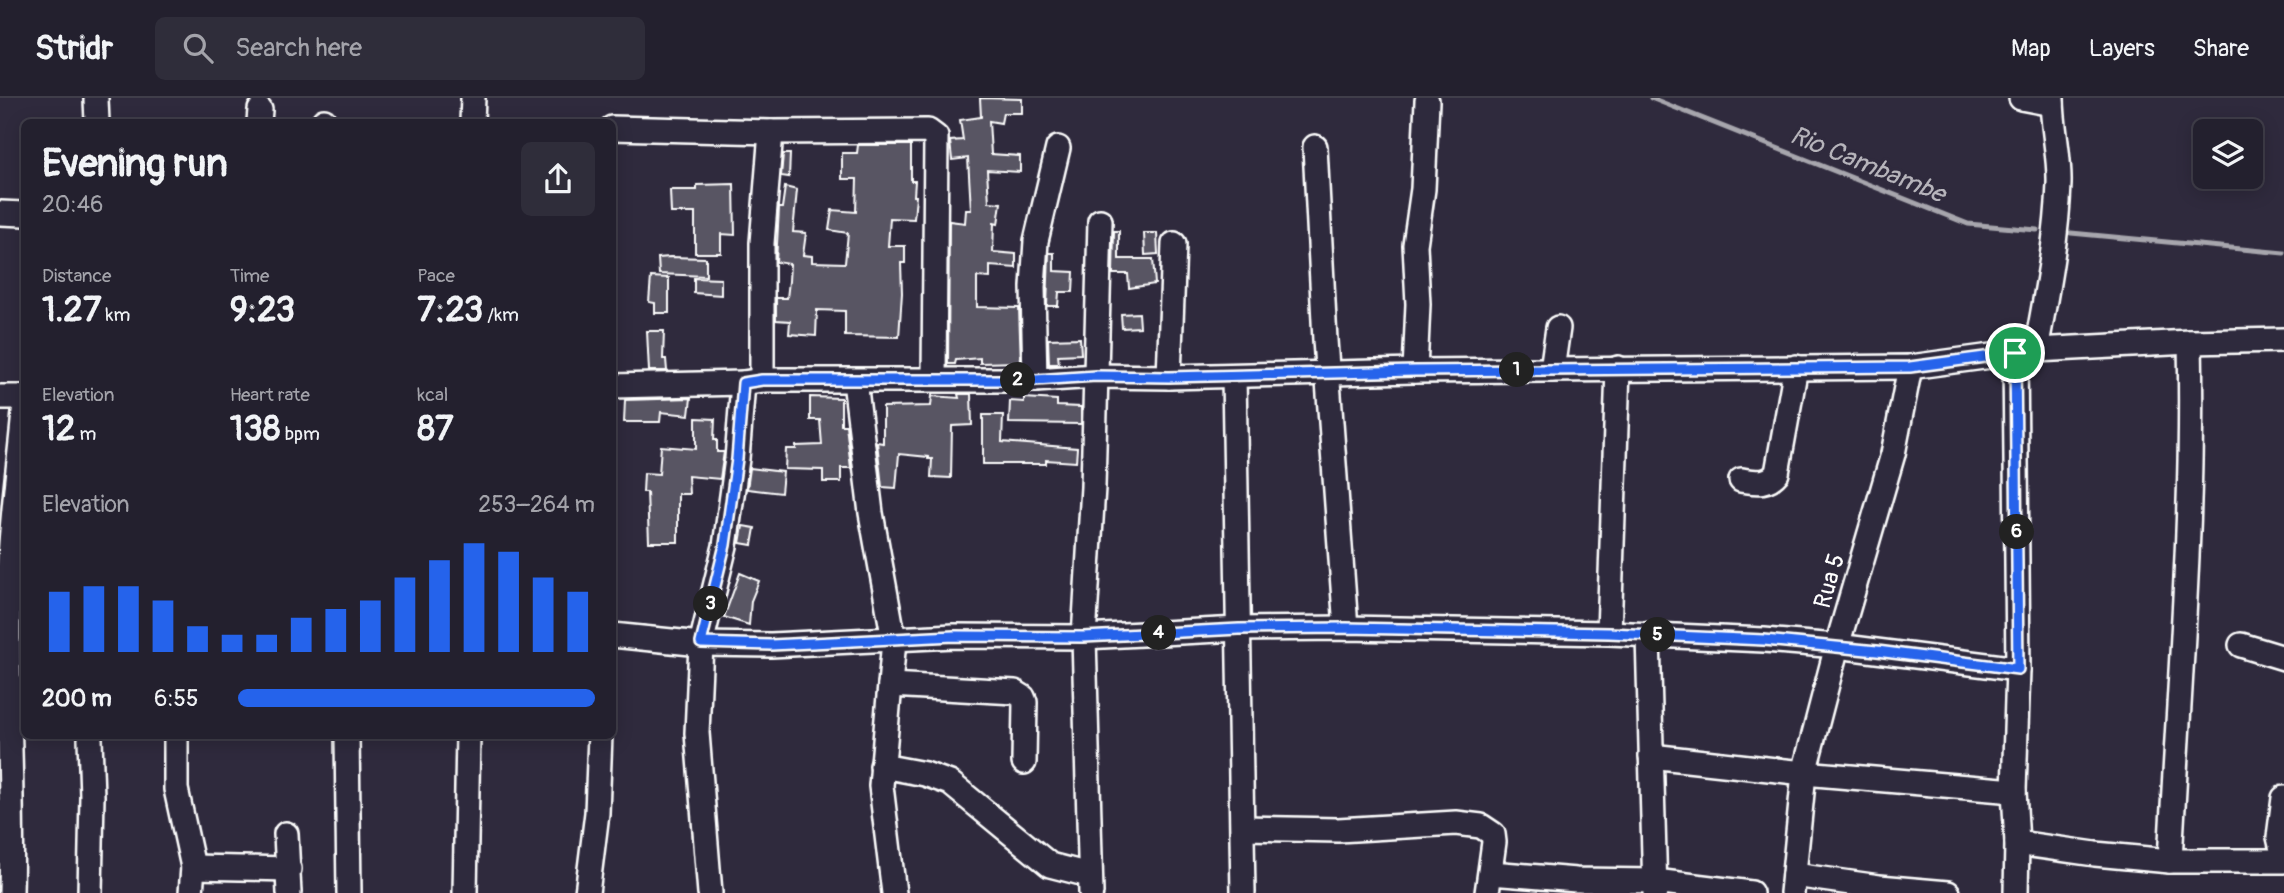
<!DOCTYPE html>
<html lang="en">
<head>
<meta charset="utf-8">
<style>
	body { margin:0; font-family:Pangolin,sans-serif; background:#2f2d3a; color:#f1f3f6; height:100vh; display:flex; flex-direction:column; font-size:26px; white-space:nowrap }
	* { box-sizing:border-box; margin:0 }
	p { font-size:23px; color:#a3a3aa }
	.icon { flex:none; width:38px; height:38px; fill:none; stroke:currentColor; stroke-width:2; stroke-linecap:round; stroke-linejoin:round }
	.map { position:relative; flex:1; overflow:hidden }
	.details { position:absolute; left:21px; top:21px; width:595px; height:620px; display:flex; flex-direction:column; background:#23202e; border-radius:10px; box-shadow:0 4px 18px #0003,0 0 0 2px #403e4a }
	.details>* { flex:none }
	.controls { position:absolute; left:2193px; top:21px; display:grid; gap:14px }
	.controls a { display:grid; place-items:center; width:70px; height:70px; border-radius:10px; background:#23202e; box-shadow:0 4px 18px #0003,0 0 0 2px #403e4a; font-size:35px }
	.pin { position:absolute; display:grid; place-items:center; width:60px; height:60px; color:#fff; margin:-30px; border:4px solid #fff; border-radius:50%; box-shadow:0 2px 7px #0007 }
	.km { position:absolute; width:35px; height:35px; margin:-18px; border-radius:50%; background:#222; color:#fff; font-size:19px; line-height:35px; text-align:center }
	.round { display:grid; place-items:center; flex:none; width:74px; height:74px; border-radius:10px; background:#2f2d3a }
	.overview { display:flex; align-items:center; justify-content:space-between; height:119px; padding:0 21px }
	h1 { font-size:38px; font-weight:800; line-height:52px }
	.metrics { display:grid; grid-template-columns:repeat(3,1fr); gap:10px; height:119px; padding:7px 21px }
	.metrics div { display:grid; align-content:center }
	.metrics b { font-size:35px; font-weight:800 }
	.metrics small { font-size:19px; font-weight:400 }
	.metrics p { font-size:19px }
	.chart { height:196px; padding:14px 21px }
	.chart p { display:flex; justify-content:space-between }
	.chart svg { width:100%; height:126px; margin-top:7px; stroke:#2563eb; stroke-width:6 }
	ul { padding:0 21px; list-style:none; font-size:23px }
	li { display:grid; grid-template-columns:112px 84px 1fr; align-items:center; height:52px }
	li i { height:18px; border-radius:9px; background:#2563eb }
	header { display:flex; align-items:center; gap:42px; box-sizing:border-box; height:98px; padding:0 35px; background:#23202e; border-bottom:2px solid #403e4a }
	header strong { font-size:33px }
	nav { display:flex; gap:38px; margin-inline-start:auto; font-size:24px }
	.search { width:490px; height:63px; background:#2f2d3a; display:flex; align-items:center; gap:18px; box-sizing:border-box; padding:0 24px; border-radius:10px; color:#a3a3aa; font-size:26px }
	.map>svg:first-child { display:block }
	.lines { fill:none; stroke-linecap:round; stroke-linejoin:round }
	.stream { stroke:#a7a6ad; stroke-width:5 }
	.building { fill:#595564; stroke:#fff; stroke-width:2 }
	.minor-casing { stroke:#fff; stroke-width:28 }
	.minor { stroke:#2f2a3d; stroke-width:23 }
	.route-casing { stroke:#fff; stroke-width:14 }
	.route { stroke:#2563eb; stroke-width:9 }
	.labels { text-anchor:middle; stroke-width:6; stroke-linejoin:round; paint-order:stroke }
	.street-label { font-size:24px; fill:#fff; stroke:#2f2a3d }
	.water-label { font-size:26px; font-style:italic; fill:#b6b4bb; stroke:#2f2a3d }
</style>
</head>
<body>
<header>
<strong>Stridr</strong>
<div class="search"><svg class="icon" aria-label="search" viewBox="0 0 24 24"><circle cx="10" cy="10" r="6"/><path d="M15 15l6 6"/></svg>Search here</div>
<nav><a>Map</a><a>Layers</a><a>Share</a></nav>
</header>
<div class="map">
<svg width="2284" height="795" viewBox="0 0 2284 795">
	<rect width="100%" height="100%" fill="#2f2a3d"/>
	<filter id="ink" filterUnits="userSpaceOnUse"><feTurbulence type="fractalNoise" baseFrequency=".0143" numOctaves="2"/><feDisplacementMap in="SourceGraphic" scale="14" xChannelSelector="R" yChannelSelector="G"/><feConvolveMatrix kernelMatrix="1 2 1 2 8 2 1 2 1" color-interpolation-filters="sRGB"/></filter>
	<g filter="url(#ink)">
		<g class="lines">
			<g class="stream">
				<path d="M1651 0 1968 126 2037 132"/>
				<path d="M2071 135 2284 155"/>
			</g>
		</g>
		<g class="building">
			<path d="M980 0 1022 1V15H1003L1001 25 989 23 991 56 1020 58V74L987 72 989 104 1001 105 998 126 994 125 993 154 1016 156V170L990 168V180L977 179V209L1019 210 1021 266 1019 264 980 265V260L956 262 955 266H948L949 123 965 125 966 112H971L968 60 952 62 950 43 963 42 960 22 981 19Z"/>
			<path d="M858 47H911V83H915L914 98H916L914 121 890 120 888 148H905V165H901L902 195 899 239 845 238V213L817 212 816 238 789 236 790 223 776 222V200H787L789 183 790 166 776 164 779 110H782L785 89 797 92 793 134 806 135 803 157 812 158V164L845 165 848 135 829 132 832 112 856 114 857 81H842V55H857Z"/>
			<path d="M783 56H790L789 79 781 78Z"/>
			<path d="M734 86 735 137 721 136V155H695V115H671L670 92H697V87Z"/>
			<path d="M1114 133H1119V161H1153L1155 186 1129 190 1128 176H1113Z"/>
			<path d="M1144 135H1157L1158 156 1145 157Z"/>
			<path d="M1049 155H1054V173L1074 174 1073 194H1059L1058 208H1047Z"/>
			<path d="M670 159 706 160V178L659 176 658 160Z"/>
			<path d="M651 179 669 180V215H655V205L649 204Z"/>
			<path d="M694 180 721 181V197L694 195Z"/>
			<path d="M1139 215 1140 229 1122 230 1121 216Z"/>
			<path d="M647 233H664L663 261H666L667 273H649Z"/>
			<path d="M1080 240 1081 256 1058 257 1059 266H1049L1048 241Z"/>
			<path d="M958 296H971L972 327 952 328 951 380 931 379 932 361H928V359L899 356 896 390 882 389 877 344 883 345V309L931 308 932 298 959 300Z"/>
			<path d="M810 299 841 300V327H846L851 370H841V384H823V372L785 371 786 351H796V348L822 347 820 322H810Z"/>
			<path d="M691 300 689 317 661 314 660 324H624L625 302Z"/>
			<path d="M1024 300 1057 302V308L1081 309V326L1009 325 1010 303 1024 304Z"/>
			<path d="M983 317H1003L1002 344 1077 350 1076 364 1046 362V366H983Z"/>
			<path d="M696 320 715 321 714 342H717V354H724L720 381 688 378 689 396H678V444H649L647 394H643L644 375 659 376 661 348 696 351Z"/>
			<path d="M750 370 783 374 781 395 747 391Z"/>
			<path d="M743 428 755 430 752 447 740 445Z"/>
			<path d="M740 475 759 483 751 503 749 527 724 519Z"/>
		</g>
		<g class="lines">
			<defs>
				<g id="minor">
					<path d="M2021 0 2052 6"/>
					<path d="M96 1 97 24"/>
					<path d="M259 24 260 12"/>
					<path d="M324 24V23"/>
					<path d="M472 24 473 0"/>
					<path d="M612 30 771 34 928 33 936 39 934 281"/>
					<path d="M1315 49 1325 242 1346 530"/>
					<path d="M0 115 24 116"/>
					<path d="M2036 252C2046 197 2057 142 2059 86 2060 58 2052 29 2052 0"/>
					<path d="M2015 255 2018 571 2014 693 2017 745 2016 795"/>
					<path d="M1552 272 1558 230"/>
					<path d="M1415 273 1418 206 1415 147 1423 91 1427 3"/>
					<path d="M1234 278 1243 795"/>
					<path d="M1169 279 1174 146"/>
					<path d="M762 282V145L771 34"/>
					<path d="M1035 282 1033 189 1036 143 1058 50"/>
					<path d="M855 283 871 415 894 542 881 688 894 795"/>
					<path d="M612 288 743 285 762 282H1035L1096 278 1169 279 1415 273 1910 269 2036 252 2190 244 2284 242"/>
					<path d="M0 299H24"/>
					<path d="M1741 382C1756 384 1767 387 1777 375L1796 269"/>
					<path d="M1609 535 1618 270"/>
					<path d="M612 537 701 546 771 547 954 538 1084 539 1239 531 1346 530 1609 535 1764 542 1837 548 2018 571"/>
					<path d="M1648 537 1655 795"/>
					<path d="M2241 547 2284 560"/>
					<path d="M890 587 1015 594 1023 599 1025 604 1024 664"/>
					<path d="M176 637V691L193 769 191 795"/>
					<path d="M347 637 349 795"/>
					<path d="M1651 658 1804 675 2014 693"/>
					<path d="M882 668 925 676 950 685 1050 767 1089 777"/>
					<path d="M2284 700 2279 739 2284 760"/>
					<path d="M1244 730 1338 732 1456 725 1481 728 1493 736 1494 744 1487 795"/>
					<path d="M286 736 289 795"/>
					<path d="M2017 745 2095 756 2170 763H2284"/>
					<path d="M2170 763C2179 590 2194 417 2190 244"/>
					<path d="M193 769 289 771"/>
					<path d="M1491 775 1576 782 1655 783 1751 795"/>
					<path d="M1794 777 1879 789 1948 795"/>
					<path d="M11 795C14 690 5 585 9 479 11 424 19 369 24 314"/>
					<path d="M90 795 92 698 90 641"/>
					<path d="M465 795 468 637"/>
					<path d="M587 795 597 715 600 637"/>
					<path d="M710 795 697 635 701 546 725 448 737 361 743 285"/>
					<path d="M1091 795 1084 539 1093 389 1100 123"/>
					<path d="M1792 795 1804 675 1837 548 1893 356 1910 269"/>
				</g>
			</defs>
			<use href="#minor" class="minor-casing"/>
			<use href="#minor" class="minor"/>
		</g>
	</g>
	<g class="lines" filter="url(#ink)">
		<defs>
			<path id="route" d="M2015 255 2018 571 1877 553 1764 542 1609 535 1346 530 1239 531 1084 539 954 538 771 547 701 545 725 447 737 361 743 285 762 282H1035L1096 278 1169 279 1415 273 1910 269Z"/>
		</defs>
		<use href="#route" class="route-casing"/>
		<use href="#route" class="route"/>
	</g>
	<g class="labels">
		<g class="street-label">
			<text transform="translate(1829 483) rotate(-74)" y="8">Rua 5</text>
		</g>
		<g class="water-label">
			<text transform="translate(1868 66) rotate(22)" y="9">Rio Cambambe</text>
		</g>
	</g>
</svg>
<div class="controls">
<a><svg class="icon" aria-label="layers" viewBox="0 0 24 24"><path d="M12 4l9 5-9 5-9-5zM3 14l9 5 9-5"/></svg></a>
</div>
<div class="pin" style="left:2015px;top:255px;background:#1e9e55"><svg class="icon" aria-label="arrive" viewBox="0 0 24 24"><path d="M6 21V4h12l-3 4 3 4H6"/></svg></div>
<b class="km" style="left:1517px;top:272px">1</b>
<b class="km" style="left:1018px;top:282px">2</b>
<b class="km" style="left:711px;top:506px">3</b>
<b class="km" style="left:1159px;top:535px">4</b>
<b class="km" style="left:1658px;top:537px">5</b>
<b class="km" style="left:2017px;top:434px">6</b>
<section class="details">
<div class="overview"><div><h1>Evening run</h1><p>20:46</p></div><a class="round"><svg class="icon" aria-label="share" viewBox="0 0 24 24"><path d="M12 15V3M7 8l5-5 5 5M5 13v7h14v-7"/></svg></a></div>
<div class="metrics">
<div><p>Distance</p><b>1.27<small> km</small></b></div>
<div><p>Time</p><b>9:23</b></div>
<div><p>Pace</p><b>7:23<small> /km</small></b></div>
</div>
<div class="metrics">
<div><p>Elevation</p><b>12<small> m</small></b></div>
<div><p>Heart rate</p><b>138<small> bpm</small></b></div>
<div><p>kcal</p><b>87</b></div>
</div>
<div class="chart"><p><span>Elevation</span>253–264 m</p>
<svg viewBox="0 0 160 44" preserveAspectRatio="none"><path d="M5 44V23M15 44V21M25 44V21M35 44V26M45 44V35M55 44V38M65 44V38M75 44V32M85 44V29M95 44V26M105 44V18M115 44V12M125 44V6M135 44V9M145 44V18M155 44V23"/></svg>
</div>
<ul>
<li><b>200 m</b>6:55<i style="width:100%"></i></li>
</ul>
</section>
</div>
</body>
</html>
